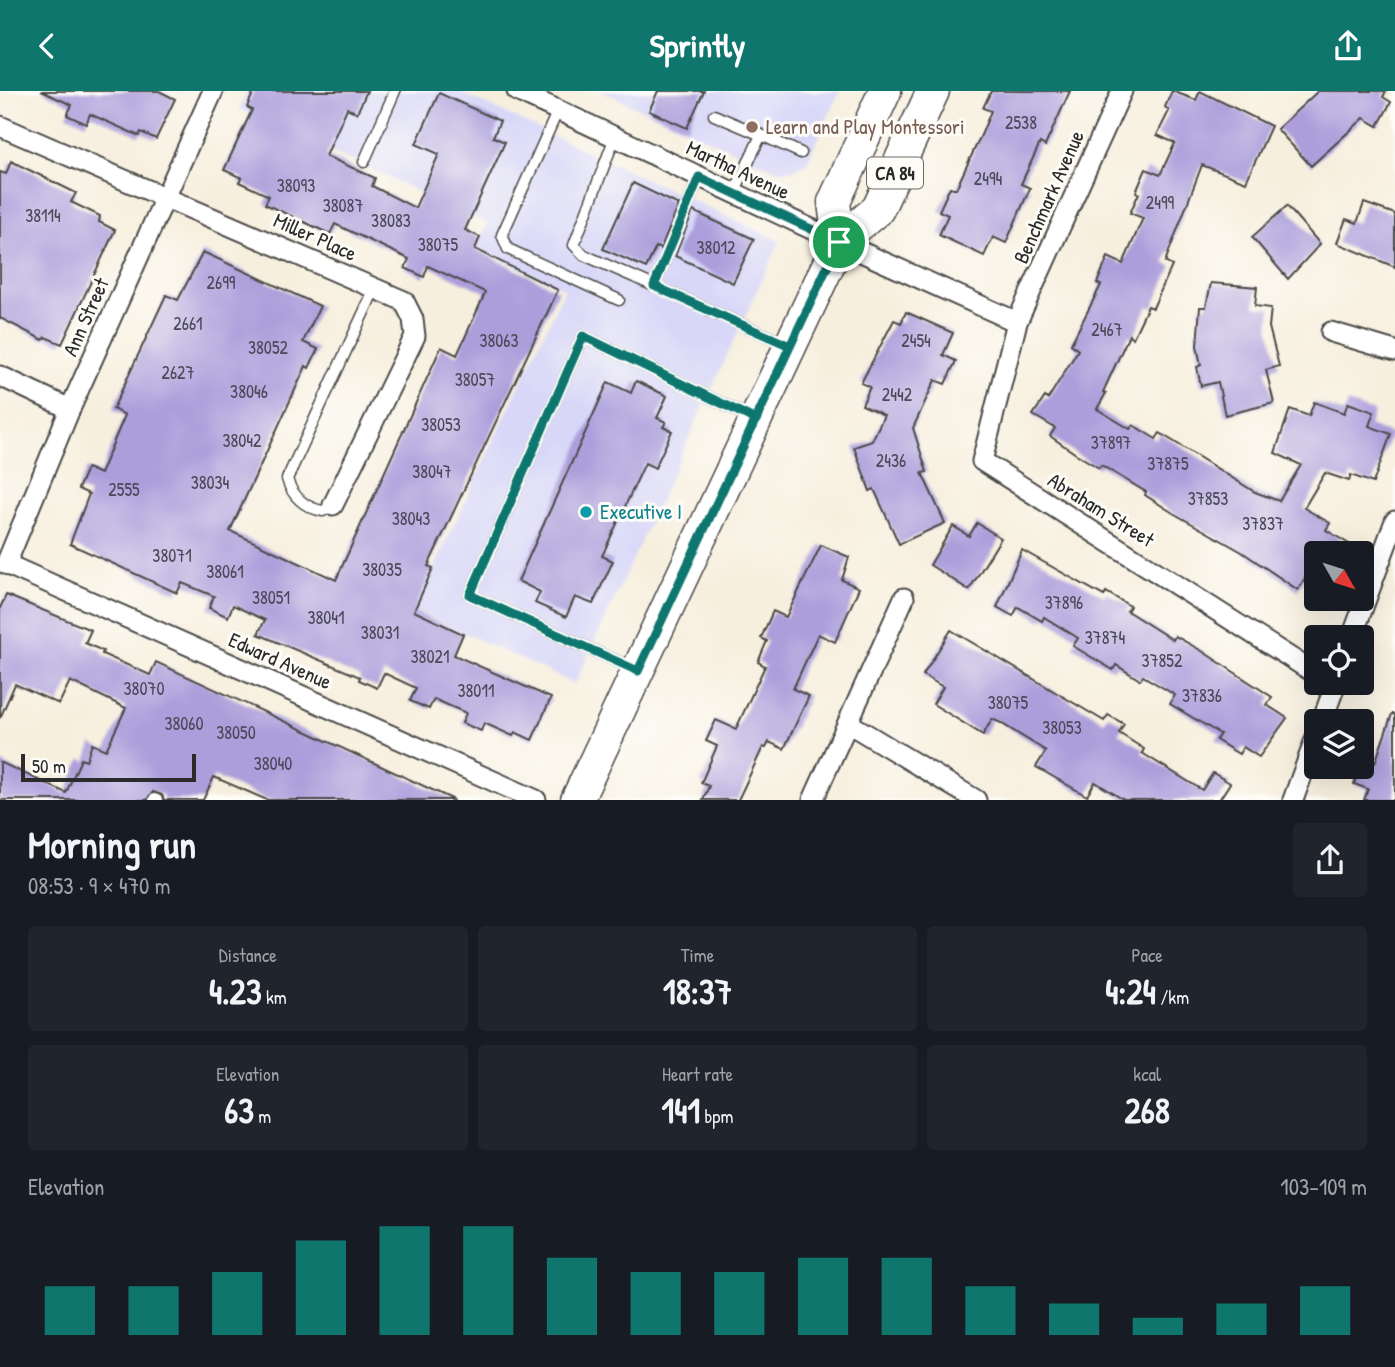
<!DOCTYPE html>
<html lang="en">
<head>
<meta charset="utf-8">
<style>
	body { margin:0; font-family:"Patrick Hand",sans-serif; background:#20242c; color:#f1f3f6; height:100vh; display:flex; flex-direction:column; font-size:26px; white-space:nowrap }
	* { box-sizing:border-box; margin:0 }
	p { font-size:23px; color:#9ea1a6 }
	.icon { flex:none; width:38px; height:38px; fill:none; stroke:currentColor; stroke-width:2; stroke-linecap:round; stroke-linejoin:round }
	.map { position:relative; height:709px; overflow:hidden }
	.panel { display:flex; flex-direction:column; background:#171b24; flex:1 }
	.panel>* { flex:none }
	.needle { width:46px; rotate:129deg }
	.tools { position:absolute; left:1304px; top:450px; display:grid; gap:14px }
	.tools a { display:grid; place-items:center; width:70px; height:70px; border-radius:7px; background:#171b24; box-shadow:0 7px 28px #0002; font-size:35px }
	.scale { position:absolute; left:21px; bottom:18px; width:175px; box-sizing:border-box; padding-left:7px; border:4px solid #2b2b2b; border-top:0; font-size:19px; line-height:24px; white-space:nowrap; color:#2b2b2b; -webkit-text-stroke:5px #fdfcf7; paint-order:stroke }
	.pin { position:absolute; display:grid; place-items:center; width:60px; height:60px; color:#fff; margin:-30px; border:4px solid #fff; border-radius:50%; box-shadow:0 2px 7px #0007 }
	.round { display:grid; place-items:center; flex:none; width:74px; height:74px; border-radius:7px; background:#20242c }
	.headline { display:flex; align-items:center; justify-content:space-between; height:119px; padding:0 28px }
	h1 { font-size:38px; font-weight:800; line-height:52px }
	.figures { display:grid; grid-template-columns:repeat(3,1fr); gap:10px; height:119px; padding:7px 28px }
	.figures div { display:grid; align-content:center; border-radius:7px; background:#20242c; text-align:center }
	.figures b { font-size:35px; font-weight:800 }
	.figures small { font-size:19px; font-weight:400 }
	.figures p { font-size:19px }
	.chart { height:196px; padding:14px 28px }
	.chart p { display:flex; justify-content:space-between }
	.chart svg { width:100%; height:126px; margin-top:7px; stroke:#0f766e; stroke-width:6 }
	header { display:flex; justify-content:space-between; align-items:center; height:91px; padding:0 28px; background:#0f766e; color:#fff; font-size:32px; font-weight:800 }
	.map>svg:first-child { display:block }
	.built { fill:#d8d7f8 }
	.building { fill:#ab9edb }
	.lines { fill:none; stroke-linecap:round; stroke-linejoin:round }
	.service-casing { stroke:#4a4846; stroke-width:13 }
	.minor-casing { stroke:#4a4846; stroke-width:23 }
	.primary-casing { stroke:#4a4846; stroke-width:35 }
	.service { stroke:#fff; stroke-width:10 }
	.minor { stroke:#fff; stroke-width:19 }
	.primary { stroke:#fff; stroke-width:32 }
	.route-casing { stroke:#fff; stroke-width:14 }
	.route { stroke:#0f766e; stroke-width:9 }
	.education-dot { fill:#8d6e63; stroke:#fdfcf7; stroke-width:2.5 }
	.culture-dot { fill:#0f9aa8; stroke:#fdfcf7; stroke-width:2.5 }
	.labels { text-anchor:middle; stroke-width:6; stroke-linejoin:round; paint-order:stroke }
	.number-label { font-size:18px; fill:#4b4857 }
	.shield { fill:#fdfcf7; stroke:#6a6a68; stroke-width:2 }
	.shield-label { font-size:19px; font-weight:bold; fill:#2b2b2b }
	.education-label { font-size:21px; fill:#785e54; stroke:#fdfcf7; text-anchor:start }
	.street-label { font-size:21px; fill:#2b2b2b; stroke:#fdfcf7 }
	.culture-label { font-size:21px; fill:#0d838f; stroke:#fdfcf7; text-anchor:start }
</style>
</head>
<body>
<header><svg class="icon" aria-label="back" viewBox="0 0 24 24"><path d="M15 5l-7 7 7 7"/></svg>Sprintly<svg class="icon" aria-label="share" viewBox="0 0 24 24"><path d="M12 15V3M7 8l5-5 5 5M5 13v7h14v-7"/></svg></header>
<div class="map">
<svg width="1395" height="709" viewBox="0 0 1395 709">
	<rect width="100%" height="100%" fill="#fdfcf7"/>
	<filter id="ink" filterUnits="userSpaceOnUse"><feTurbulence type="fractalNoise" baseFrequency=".0143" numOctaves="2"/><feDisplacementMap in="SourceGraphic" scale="14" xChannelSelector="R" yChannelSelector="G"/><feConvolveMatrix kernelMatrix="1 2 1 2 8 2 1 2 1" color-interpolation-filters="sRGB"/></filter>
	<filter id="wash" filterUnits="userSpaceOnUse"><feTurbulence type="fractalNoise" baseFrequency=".00686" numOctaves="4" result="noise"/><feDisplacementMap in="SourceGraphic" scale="28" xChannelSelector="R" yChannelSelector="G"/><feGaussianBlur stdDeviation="1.57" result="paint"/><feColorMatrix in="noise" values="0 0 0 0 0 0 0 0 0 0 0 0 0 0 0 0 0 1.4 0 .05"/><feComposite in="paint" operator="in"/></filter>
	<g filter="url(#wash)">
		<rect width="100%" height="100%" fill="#f7efde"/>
		<g class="built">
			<path d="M248 0H457L780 150 575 593 414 519 565 198 476 157 487 132 239 18Z"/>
			<path d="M601 0H840L807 72 793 79H776Z"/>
		</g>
		<g id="blocks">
			<g class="building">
				<path d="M41 0H159L175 8 156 48 141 41 139 45 90 23 86 33 67 24 72 14Z"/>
				<path d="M254 0H367L357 22 347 17 326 65 375 87 372 95 415 117 439 63 416 53 439 2 500 30 493 46 505 51 465 139 480 146 475 158 558 199 428 475 433 477 414 520 463 543 454 564 551 607 532 649 515 641 513 645 484 632 481 640 462 632 466 622 434 608 429 618 410 610 416 597 384 582 377 597 359 589 360 586 258 543 265 529 233 514 228 526 209 517 214 505 182 492 177 502 70 453 89 403 78 398 87 377 100 383 125 324 113 318 166 204 178 209 203 161 320 215 303 251 318 258 309 277 306 275 230 440 336 489 441 256 457 264 482 209 485 201 428 175 424 186 405 177 409 168 335 133 330 143 265 113 269 105 239 91 242 87 224 79 252 19 247 16Z"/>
				<path d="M658 0H704L687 37 649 20Z"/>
				<path d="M991 0H1070L1045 55 1040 52 1021 93 1030 97 1006 152 993 146 984 165 939 144 948 124 939 120 950 96 956 98 982 42 991 20 983 17Z"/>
				<path d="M1172 0 1196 9 1200 0 1271 35 1246 91 1202 74 1165 171 1172 175 1153 217 1148 215 1133 247 1129 244 1103 301 1106 302 1097 318 1130 338 1133 334 1156 348 1160 342 1255 401 1279 410 1301 374 1275 362 1290 318 1309 325 1314 311 1344 322 1348 312 1374 321 1369 335 1391 343 1373 392 1351 384 1349 390 1325 382 1304 417 1330 432 1326 439 1364 462H1316V494L1305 487 1298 499 1242 461 1173 422 1145 404 1146 401 1101 374 1099 377 1076 363 1050 345 1055 337 1033 324 1045 306 1048 308 1078 259 1071 253 1101 194 1097 192 1108 166 1123 173 1143 127 1130 122 1139 102 1136 101 1146 78 1160 84 1175 52 1157 44 1169 20 1165 16Z"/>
				<path d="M1318 0H1386L1383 6 1391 11 1378 35 1364 27 1311 75 1277 38Z"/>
				<path d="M11 70 76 102 71 111 100 125 99 131 115 139 62 253 45 246 43 249 0 227V81L6 83Z"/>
				<path d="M633 92 679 114 661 158 656 156 646 177 603 158Z"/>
				<path d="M1364 112 1395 123V176L1337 152 1346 128 1357 132Z"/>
				<path d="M1287 115 1320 153 1288 188 1252 146Z"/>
				<path d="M693 120 754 148 733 192 675 165Z"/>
				<path d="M1211 192 1257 196 1255 215 1271 217 1269 236 1279 275 1266 279 1274 312 1225 324 1218 291 1201 295 1197 276 1201 274 1197 255 1200 216H1206Z"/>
				<path d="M906 221 953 242 943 264 956 270 945 293 935 289 913 337 927 381 922 382 945 432 899 453 874 398 870 400 854 356 872 350 884 324 862 314 870 296 861 292 894 229 901 232Z"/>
				<path d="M636 290 667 305 657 327 666 331 663 336 672 340 655 377 645 372 602 465 613 470 593 513 575 506 566 526 535 512 540 501 518 490 608 291 631 302Z"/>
				<path d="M977 432 1001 447 969 499 930 474 953 435 969 445Z"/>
				<path d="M821 454 849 466 842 489 859 497 835 551 818 543 793 598 809 605 784 658 769 651 766 657 763 656 738 709H703L709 695 701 692 717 655 706 650 716 629 736 638 765 575 758 571 767 550 761 547 773 520 786 526Z"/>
				<path d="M1022 459 1104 505 1106 501 1130 515 1127 520 1173 549 1175 545 1202 560 1272 606 1267 614 1287 627 1259 666 1243 656 1239 663 1216 649 1220 643 1170 613 1175 604 1143 585 1140 589 1116 574 1113 579 1073 555 1078 547 1044 526 1042 530 1018 516 1013 525 997 516Z"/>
				<path d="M6 504 91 539 85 552 103 560 102 563 150 584 156 571 454 709H267L214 686 203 709H164L162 704 153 701 147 709H0V671L66 702 81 668 86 670 92 653 106 659 126 617 70 590 59 613 15 593 0 627V517Z"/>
				<path d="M951 539 1104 630 1108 624 1124 633 1119 642 1144 658 1142 662 1202 699 1213 682 1230 692 1219 709H1124L1095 691 1087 705 1036 676 1046 660 999 631 992 628 983 644 933 613 943 596 923 584Z"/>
				<path d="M1392 623H1395V709H1364L1368 698 1354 693 1363 668 1375 672Z"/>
			</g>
		</g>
	</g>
	<g filter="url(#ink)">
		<use href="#blocks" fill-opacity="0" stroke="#4a4846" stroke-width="2"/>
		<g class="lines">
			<defs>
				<g id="service">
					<path d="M558 19 502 144 508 158 619 209"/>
					<path d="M714 24 761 44"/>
					<path d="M615 46 574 154 584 164 786 253"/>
					<path d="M364 71 395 0"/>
					<path d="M734 102 761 44 801 62"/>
					<path d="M654 195 699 86"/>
					<path d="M333 414 323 420C305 417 292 405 287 388L375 197"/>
					<path d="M634 578 470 504 583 245 752 327"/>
					<path d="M154 708 157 709"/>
				</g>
				<g id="minor">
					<path d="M213 0 70 318 6 473 536 709"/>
					<path d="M517 0 839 151 1017 231"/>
					<path d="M1122 0 1017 231 982 370 1316 583"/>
					<path d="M0 35 404 210 413 228 415 245 333 414"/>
					<path d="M1331 241 1395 260"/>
					<path d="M0 285 70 318"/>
					<path d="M1352 546 1395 430"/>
					<path d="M1322 630 1336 592"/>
					<path d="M848 632 976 709"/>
					<path d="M813 709 904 507"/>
					<path d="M1293 709 1316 646"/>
				</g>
				<g id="primary">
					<path d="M839 151 834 111 885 0"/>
					<path d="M577 709 839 151 878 118 933 0"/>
				</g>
			</defs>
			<use href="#service" class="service-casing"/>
			<use href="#minor" class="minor-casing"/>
			<use href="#primary" class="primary-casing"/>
			<use href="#service" class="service"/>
			<use href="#minor" class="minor"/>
			<use href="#primary" class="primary"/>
		</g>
	</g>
	<g class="lines" filter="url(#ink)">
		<defs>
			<path id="route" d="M839 151C771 294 705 437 638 580L470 504 583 245 756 329 790 255 654 195 699 86 839 151"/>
		</defs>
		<use href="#route" class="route-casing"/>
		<use href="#route" class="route"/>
	</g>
	<circle class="education-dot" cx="752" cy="36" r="7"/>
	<circle class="culture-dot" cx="586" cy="421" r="7"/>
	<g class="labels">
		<g class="number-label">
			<text x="1021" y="38">2538</text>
			<text x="988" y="94">2494</text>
			<text x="296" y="101">38093</text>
			<text x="1160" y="118">2499</text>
			<text x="343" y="121">38087</text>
			<text x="43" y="131">38114</text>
			<text x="391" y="136">38083</text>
			<text x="438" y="160">38075</text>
			<text x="716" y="163">38012</text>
			<text x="221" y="198">2699</text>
			<text x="188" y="239">2661</text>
			<text x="1107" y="245">2467</text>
			<text x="499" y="256">38063</text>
			<text x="916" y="256">2454</text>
			<text x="268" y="263">38052</text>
			<text x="178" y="288">2627</text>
			<text x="475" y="295">38057</text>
			<text x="249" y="307">38046</text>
			<text x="897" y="310">2442</text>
			<text x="441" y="340">38053</text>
			<text x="242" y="356">38042</text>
			<text x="1111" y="358">37897</text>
			<text x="891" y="376">2436</text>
			<text x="1168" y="379">37875</text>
			<text x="432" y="387">38047</text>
			<text x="210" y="398">38034</text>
			<text x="124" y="405">2555</text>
			<text x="1208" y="414">37853</text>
			<text x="411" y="434">38043</text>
			<text x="1263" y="439">37837</text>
			<text x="172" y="471">38071</text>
			<text x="382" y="485">38035</text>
			<text x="225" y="487">38061</text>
			<text x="271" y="513">38051</text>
			<text x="1064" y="518">37896</text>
			<text x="326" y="533">38041</text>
			<text x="380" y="548">38031</text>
			<text x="1105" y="553">37874</text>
			<text x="430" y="572">38021</text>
			<text x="1162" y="576">37852</text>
			<text x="144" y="604">38070</text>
			<text x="476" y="606">38011</text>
			<text x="1202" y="611">37836</text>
			<text x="1008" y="618">38075</text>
			<text x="184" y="639">38060</text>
			<text x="1062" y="643">38053</text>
			<text x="236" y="648">38050</text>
			<text x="273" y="679">38040</text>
		</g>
		<rect class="shield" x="867" y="66.5" width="56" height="31" rx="5"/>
		<g class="shield-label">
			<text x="895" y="89">CA 84</text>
		</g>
		<g class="education-label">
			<text x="766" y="43">Learn and Play Montessori</text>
		</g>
		<g class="street-label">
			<text transform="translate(738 79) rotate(25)" y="7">Martha Avenue</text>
			<text transform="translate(1049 106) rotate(-66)" y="7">Benchmark Avenue</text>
			<text transform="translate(315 146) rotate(24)" y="7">Miller Place</text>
			<text transform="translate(86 226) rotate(-66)" y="7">Ann Street</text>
			<text transform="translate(1101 419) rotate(32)" y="7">Abraham Street</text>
			<text transform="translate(280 570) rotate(24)" y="7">Edward Avenue</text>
		</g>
		<g class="culture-label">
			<text x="600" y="428">Executive I</text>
		</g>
	</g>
</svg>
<div class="tools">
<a><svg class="needle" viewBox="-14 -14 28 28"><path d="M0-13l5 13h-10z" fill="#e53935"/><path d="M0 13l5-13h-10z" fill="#9ea1a6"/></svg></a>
<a><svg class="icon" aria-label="locate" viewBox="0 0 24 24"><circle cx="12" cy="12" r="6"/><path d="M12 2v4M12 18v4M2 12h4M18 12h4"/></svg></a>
<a><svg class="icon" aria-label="layers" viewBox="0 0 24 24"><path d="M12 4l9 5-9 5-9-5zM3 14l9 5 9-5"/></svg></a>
</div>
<div class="scale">50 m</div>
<div class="pin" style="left:839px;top:151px;background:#1e9e55"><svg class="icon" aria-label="arrive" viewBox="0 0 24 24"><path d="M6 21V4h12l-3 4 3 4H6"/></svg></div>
</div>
<section class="panel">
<div class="headline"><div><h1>Morning run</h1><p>08:53 · 9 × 470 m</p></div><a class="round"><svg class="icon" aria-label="share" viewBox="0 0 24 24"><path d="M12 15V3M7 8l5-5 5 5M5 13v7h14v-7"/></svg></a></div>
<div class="figures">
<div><p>Distance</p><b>4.23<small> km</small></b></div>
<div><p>Time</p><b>18:37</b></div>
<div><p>Pace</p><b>4:24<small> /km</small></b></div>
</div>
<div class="figures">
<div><p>Elevation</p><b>63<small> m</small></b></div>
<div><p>Heart rate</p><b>141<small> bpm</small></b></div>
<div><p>kcal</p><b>268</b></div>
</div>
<div class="chart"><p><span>Elevation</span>103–109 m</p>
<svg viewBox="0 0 160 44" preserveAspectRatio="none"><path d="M5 44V27M15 44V27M25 44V22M35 44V11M45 44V6M55 44V6M65 44V17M75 44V22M85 44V22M95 44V17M105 44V17M115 44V27M125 44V33M135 44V38M145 44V33M155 44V27"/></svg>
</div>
</section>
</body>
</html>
